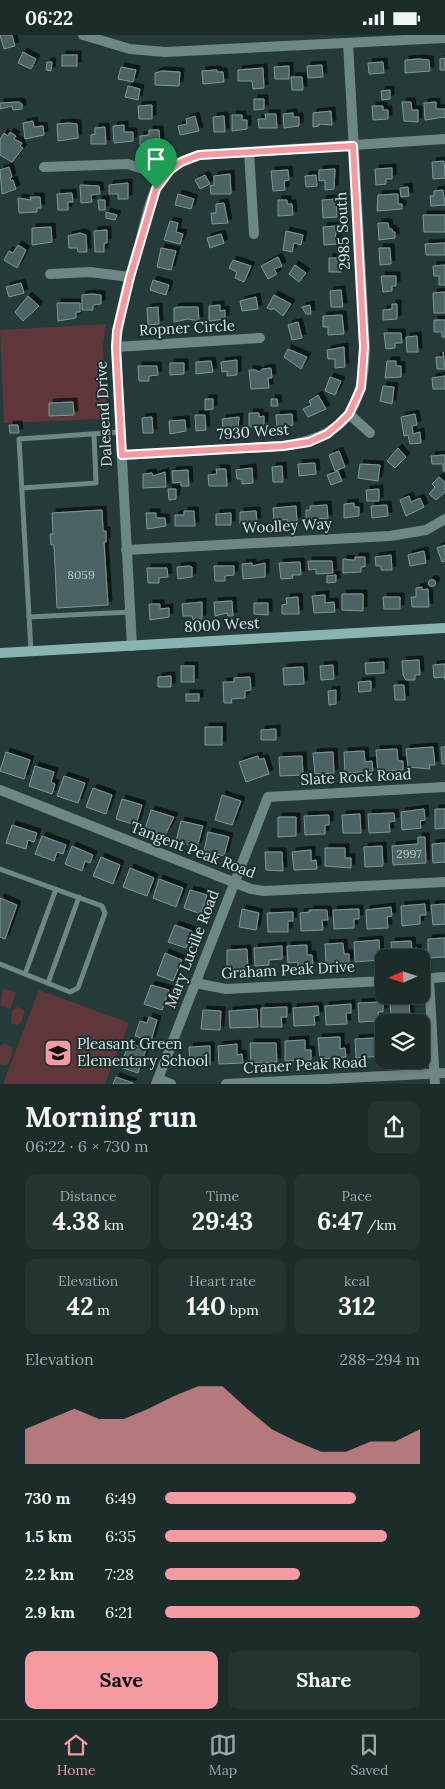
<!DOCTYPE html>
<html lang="en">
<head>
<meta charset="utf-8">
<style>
	body { margin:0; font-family:Lora,serif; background:#243433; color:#f1f3f6; height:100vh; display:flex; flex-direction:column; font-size:19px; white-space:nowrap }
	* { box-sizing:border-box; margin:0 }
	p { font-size:16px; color:#a0a7a9 }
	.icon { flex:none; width:28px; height:28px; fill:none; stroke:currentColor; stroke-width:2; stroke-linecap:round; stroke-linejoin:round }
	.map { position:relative; height:1049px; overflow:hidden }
	.side { display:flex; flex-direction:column; background:#1b2c2b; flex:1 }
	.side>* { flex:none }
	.needle { width:32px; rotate:267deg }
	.fabs { position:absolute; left:375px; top:914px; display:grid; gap:10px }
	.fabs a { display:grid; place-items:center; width:55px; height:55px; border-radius:10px; background:#1b2c2b; box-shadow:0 1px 4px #0004,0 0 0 1px #394847; font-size:25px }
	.pin { position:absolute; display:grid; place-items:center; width:42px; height:42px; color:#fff; margin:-51px -21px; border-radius:50% 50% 50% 0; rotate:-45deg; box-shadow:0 0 5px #0007 }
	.pin .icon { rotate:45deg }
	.round { display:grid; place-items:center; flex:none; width:52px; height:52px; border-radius:10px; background:#243433 }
	.headline { display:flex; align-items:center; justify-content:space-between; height:85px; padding:0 25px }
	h1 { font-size:28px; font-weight:700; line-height:38px }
	.figures { display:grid; grid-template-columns:repeat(3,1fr); gap:8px; height:85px; padding:5px 25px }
	.figures div { display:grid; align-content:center; border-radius:10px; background:#243433; text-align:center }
	.figures b { font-size:25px; font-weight:700 }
	.figures small { font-size:14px; font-weight:400 }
	.figures p { font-size:14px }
	.chart { height:140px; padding:10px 25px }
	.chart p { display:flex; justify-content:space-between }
	.chart svg { width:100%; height:90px; margin-top:5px; fill:#f49aa0; opacity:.7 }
	.action { display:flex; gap:10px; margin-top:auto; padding:10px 25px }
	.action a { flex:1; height:58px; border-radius:10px; background:#f49aa0; color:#111; font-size:20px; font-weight:700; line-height:58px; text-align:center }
	.action a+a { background:#243433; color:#f1f3f6 }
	ul { padding:0 25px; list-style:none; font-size:16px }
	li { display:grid; grid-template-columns:80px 60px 1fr; align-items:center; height:38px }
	li i { height:12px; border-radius:6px; background:#f49aa0 }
	.status { display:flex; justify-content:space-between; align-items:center; height:35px; padding:0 25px; background:#1b2c2b; direction:ltr }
	.status svg { height:14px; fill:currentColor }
	.menu { display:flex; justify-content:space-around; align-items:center; height:70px; border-top:1px solid #394847; background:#1b2c2b; font-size:14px; color:#a0a7a9 }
	.menu a { display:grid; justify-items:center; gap:2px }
	.menu .current { color:#f49aa0 }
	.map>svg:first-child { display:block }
	.green { fill:#5f373a }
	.building { fill:#4b6362; stroke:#7e9896; filter:url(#shadow) }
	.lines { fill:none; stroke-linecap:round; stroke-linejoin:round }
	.lane { stroke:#6d8785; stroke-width:5 }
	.street { stroke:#6d8785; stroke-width:10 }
	.secondary { stroke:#8ab4b2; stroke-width:10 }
	.route-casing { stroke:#fff; stroke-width:10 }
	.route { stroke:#f49aa0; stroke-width:6 }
	.labels { text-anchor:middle; stroke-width:4; stroke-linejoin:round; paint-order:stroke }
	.number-label { font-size:12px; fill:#b6c5c4 }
	.street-label { font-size:15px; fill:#d9e6e5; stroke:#1a302f }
	.poi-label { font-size:15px; fill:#d9e6e5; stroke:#1a302f; text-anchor:start }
</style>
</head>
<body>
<div class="status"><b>06:22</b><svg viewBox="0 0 49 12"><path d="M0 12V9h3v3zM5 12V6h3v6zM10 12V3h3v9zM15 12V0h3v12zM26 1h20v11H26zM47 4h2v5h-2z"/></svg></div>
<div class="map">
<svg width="445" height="1049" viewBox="0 0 445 1049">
	<defs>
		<filter id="shadow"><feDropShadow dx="4" dy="-4" stdDeviation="0" flood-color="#0009"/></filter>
	</defs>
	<rect width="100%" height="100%" fill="#243b39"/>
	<g class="green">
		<path d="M106 289 103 311 107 393H102L101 384 4 388 0 295Z"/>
		<path d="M3 953 16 958 10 974 0 970Z"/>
		<path d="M39 955 129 988 105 1049H3Z"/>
		<path d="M17 972 25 975 21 988 17 990 11 988 12 976Z"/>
		<path d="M4 1008 12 1012C12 1020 12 1026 5 1031L0 1029V1011Z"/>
	</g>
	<g class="building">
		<path d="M0 0H12L15 11 4 14Z"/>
		<path d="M23 17 36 24 31 34 18 28Z"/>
		<rect x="62" y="20" width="15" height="11"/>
		<path d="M445 23V35H440V24Z"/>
		<path d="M419 24 429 25 430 36 405 38V25Z"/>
		<path d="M47 27H52L51 36 46 35Z"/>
		<path d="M383 27 384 38 369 39 368 28Z"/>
		<path d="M322 30 323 42 308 43 307 31Z"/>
		<path d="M289 31V44H275L274 32Z"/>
		<path d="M121 32 136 35 133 47 118 44Z"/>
		<path d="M263 33 264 53 253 54 252 46H238V35Z"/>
		<path d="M217 35V37H223L224 47 203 49 202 36Z"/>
		<path d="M162 36 180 37 179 51 155 50V38Z"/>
		<path d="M291 42H302L303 55H292Z"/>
		<path d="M128 51 140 54 138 65 125 62Z"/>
		<path d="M390 55V64L382 65 381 56Z"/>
		<path d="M254 64H264V74L254 75Z"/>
		<path d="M19 67 22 69V74L13 75 12 71 0 74V68Z"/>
		<path d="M402 67H411L412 75H418V87L404 86Z"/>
		<path d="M436 67V74H445V82L425 85 424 68Z"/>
		<path d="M152 70V84H139L138 71Z"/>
		<path d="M372 71H383V75H388V84L373 85Z"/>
		<path d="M331 76 332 90 319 89V91L313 92V78Z"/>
		<path d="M293 78V82H299V91L284 93 283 79Z"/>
		<path d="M265 79H276L277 93H259L258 84H266Z"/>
		<path d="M232 80H242V85H247V94L232 96Z"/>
		<path d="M195 81 199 96 180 100 178 91 187 89 186 84Z"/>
		<path d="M224 81 225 97H214L213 82Z"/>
		<path d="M33 86 34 92 43 91 44 100 25 104 23 88Z"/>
		<path d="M69 88 77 89 78 103 58 106 57 89Z"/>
		<path d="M124 90V97H133V106L114 108 113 91Z"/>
		<path d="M105 92 106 109H91V100L95 99V93Z"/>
		<path d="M149 95H159L160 110H140V101L149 100Z"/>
		<path d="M10 97 16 101 14 104 22 108 20 111 23 113 12 127 0 120V104L4 98 8 101Z"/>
		<path d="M444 126 445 143 433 144 432 127Z"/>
		<path d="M9 132 12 142 10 143 11 146 13 145 16 154 2 159 0 135Z"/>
		<path d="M392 133V144H386V149L376 150 375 134Z"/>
		<path d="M335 134 334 154 325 155V145L319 146V135Z"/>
		<path d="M288 135 289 145 284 146 285 155 273 156 271 136Z"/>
		<path d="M230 139 231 159H211L210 151 214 150V141Z"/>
		<path d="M205 140 210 149 200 154 195 145Z"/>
		<path d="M316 140 317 151 306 152 305 141Z"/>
		<path d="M128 148V164H118V159H109V150Z"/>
		<path d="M80 150 99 151 100 159 91 160 92 167 81 168Z"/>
		<path d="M408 152 409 161 401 162 400 153Z"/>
		<path d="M443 155 445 170 431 171 430 161H434V156Z"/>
		<path d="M72 158 73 167H68V175H58L57 159Z"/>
		<path d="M178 159 194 164 191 174 175 170Z"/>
		<path d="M398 159V169H402V174L377 176 378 160Z"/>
		<path d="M30 162H40L41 173H37V177L19 178 18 163 31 165Z"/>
		<path d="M336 164 337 182 323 183 322 165Z"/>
		<path d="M98 165H105V175H99Z"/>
		<path d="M278 165H287V169H292L293 180 278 181Z"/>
		<path d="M224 168 228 188 212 189 211 178H216V169Z"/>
		<path d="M106 177 117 180 115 185 106 183Z"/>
		<path d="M423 180H445V197H424Z"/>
		<path d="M170 186 178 188 176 197 183 199 180 209 164 205Z"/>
		<path d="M378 188H388L389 194H392L393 197H395V203L379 205Z"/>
		<path d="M337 191 335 204H338V209L324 210 323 192Z"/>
		<path d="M51 192 52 207 32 210V193Z"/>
		<path d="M107 195V208H104V217H95L94 196Z"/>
		<path d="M286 196 303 200 301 210 294 208 292 217 283 215Z"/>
		<path d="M80 198 86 200 87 217H78L77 213H69L68 201Z"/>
		<path d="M221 199 224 208 210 213 207 203Z"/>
		<path d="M445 208V220H426L425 209Z"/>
		<path d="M18 210 26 215 17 233 4 225 9 216 13 218Z"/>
		<path d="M161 213 176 216 171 235 157 232Z"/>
		<path d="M379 213H390L391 229 380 230Z"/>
		<path d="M278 222 282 231 274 234 277 239 268 244 261 231Z"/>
		<rect x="329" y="223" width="12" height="14"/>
		<path d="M233 225 251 231 244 247 235 243 237 237 229 233Z"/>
		<path d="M295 230 306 238 299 247 289 239Z"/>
		<path d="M445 230V250H439V241H434L433 231Z"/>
		<path d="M381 241H396V251H392V256L383 257Z"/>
		<path d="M153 245 169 250 166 260 150 255Z"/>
		<path d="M21 248 24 258 9 262 6 252Z"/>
		<path d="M341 255 343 272H331L330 256Z"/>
		<path d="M445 257V278H434L433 258Z"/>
		<path d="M92 259 101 260V269L93 270V275H82V260Z"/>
		<path d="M274 260 291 269 283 281 273 273 272 275 267 273Z"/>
		<path d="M28 261 39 271 23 286 15 277Z"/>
		<path d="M256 262 258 274 242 276 240 266Z"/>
		<path d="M57 268H80V277H76V283L58 286Z"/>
		<path d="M392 269H397V284L383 285V275L392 274Z"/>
		<path d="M220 270V276L225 275V284L209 286V271Z"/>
		<path d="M310 270 311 279H306L302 272Z"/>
		<path d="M158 272 159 289 148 290 147 273Z"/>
		<path d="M179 272H198L199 286 188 284 174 287V273Z"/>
		<path d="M342 280 344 299 328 300V292H323V281Z"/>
		<path d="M434 285H445V302H442V297H434Z"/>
		<path d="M298 287 302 303 292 305 288 290Z"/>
		<path d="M384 298H401L402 308H395V313L386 314Z"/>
		<path d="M417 301 418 317H407L406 302Z"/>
		<path d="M344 312 345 332 335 333V324H328L327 315Z"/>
		<path d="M288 314 307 322 301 334 284 322Z"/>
		<path d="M443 317 445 334H437L436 322H444Z"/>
		<path d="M237 325V340L227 341V336L222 337 221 327Z"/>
		<path d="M211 326 213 337 196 339V327Z"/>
		<path d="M387 326H396V331H401V342L385 343Z"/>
		<path d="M170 328H184V339L170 340Z"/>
		<path d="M138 331H157L158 340 149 341V346H139Z"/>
		<path d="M271 333 272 343H268L269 353 251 354 249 335H256L259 337 262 334Z"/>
		<path d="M445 341V354H433L432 343Z"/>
		<path d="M330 342 341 346 335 360 325 356Z"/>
		<path d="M383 351 394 352 392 369 380 366Z"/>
		<path d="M318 360 326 374 308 382 303 374 311 370 309 366Z"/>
		<path d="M205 364H213V374L205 375Z"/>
		<path d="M271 364H277L278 371H271Z"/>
		<path d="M73 367 74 380 49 381V368Z"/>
		<path d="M249 378H259V382L264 381V391L249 392Z"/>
		<path d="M292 379 293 390 277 392 276 380Z"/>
		<path d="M415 379 417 390 412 391 413 399 420 397 421 408 410 409 408 400 404 401 401 382Z"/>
		<path d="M195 380H205L206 395 196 396Z"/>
		<path d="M152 382 153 398H143L142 383Z"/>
		<path d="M239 382 238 394H223L222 384Z"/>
		<path d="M185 385 186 396 170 399 169 386Z"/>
		<path d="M9 390H18L19 398H10Z"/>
		<path d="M398 413 406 422 395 433 387 426Z"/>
		<path d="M339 416 345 432 335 436 329 420Z"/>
		<path d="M445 420V436H443V429H432L431 421Z"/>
		<path d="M315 428 316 439 299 441 298 429Z"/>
		<path d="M360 429 380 430 378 446 358 443Z"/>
		<path d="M282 431 283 447H273L272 432Z"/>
		<path d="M252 433 253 448 242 449V444H237L236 435Z"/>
		<path d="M216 434H226L227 451H209L208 440 217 439Z"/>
		<path d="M188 435 189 451H181V447L173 448 172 436Z"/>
		<path d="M338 436 342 446 331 450 327 440Z"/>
		<path d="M165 437 166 452 143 453V439L152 438 153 441Z"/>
		<path d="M439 442 445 447V457L436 465 429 459 435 452 432 449Z"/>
		<path d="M168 454H176V464L169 465Z"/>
		<path d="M379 454V466H367L366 455Z"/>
		<path d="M409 461 411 467 420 463 424 472 406 481 400 465Z"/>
		<path d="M354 468V472H359V481L344 483V469Z"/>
		<path d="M327 470 328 484 316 483V485H306V475H310V471Z"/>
		<path d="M387 470 388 481 372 483 371 471Z"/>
		<path d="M296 471 297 486 287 487V484L274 487 273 473Z"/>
		<path d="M102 475 103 496H106V507H104L108 570 57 573 54 510H51L50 499H53L52 478Z"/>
		<path d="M184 476H194L195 491H175V480H184Z"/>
		<path d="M256 476 257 487 240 489V477Z"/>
		<path d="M146 478H156V483H165L166 491 147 494Z"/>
		<path d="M231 478V490H216V479Z"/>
		<path d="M445 510V526L442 527 437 513Z"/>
		<path d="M424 516 426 528 410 531 408 520Z"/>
		<path d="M391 520 392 535H381V531H376L375 522Z"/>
		<path d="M355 522H365V532H361V537L343 538V524L352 525H355Z"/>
		<path d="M308 526H332L333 538 316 539V534L309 535Z"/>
		<path d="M300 527 301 540H292L293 543 281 544 279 528Z"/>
		<path d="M252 528V531L265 528V542L243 544 242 529Z"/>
		<path d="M189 531 192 532V542L178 544 177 532Z"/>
		<path d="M214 531H234V540L225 541V546H215Z"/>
		<path d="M147 533H167L168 542 159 543V548H148Z"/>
		<path d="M336 540V547L327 548V541Z"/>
		<circle cx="432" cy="548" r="3.5"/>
		<path d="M422 552V555L428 554 429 572H412L411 562H416V553Z"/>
		<path d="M342 559H363V576L342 575Z"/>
		<path d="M325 560V568L334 567 335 577 314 578 312 561Z"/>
		<path d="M298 562 299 579H282V570L287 569 286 563Z"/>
		<path d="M383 562H400V574H384Z"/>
		<path d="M232 566 233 581H228L227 578 215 581 214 567Z"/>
		<path d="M202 567V584L193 585 192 581H183L182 569Z"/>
		<path d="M254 568H268V580L254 579Z"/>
		<path d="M149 569H160V574L169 573V582L150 585Z"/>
		<path d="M419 625 420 640H415V645H406L403 640 402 626Z"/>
		<path d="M384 627V638L366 639 365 628Z"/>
		<path d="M445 629V645L444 642 434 643 433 630Z"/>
		<path d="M333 630 334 644 321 645 320 631Z"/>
		<rect x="181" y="631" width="13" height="16"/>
		<path d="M303 632 304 649 284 650 283 633Z"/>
		<path d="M171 641V652H158V642Z"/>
		<path d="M250 642 251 655 245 656V663L231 664 232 668H224L223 647H234V643Z"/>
		<path d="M371 646V656L359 657 358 647Z"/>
		<path d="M394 650H404L405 665H395Z"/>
		<path d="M336 655V669L329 670 328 656Z"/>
		<rect x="186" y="659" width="13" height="7"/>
		<rect x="205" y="692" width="17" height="18"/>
		<path d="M276 694V705H261V695Z"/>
		<path d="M433 712 435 730H429L430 734 408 732 406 714Z"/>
		<path d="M441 712H445V729H442Z"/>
		<path d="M397 714 398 726H403V735L378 736 376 715Z"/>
		<path d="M364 716 365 727 372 726 373 736 345 738 344 717Z"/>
		<path d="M6 717 30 725 24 744 0 736Z"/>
		<path d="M333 717 334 738 315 739 313 718Z"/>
		<path d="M258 721 259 725 264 723 269 739 246 747 239 727Z"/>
		<path d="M302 721 303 740 280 741 279 722Z"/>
		<path d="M35 731 54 737 51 747 55 749 52 759 29 751Z"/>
		<path d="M64 741 85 748 78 768 57 761Z"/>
		<path d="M93 753 112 760 106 779 86 772Z"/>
		<path d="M222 760 241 766 232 790 215 785Z"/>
		<path d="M122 764 142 770 136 790 116 784Z"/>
		<path d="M424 774 425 785 420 786 421 793 402 795 401 777Z"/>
		<path d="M435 774H445V793L435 794Z"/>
		<path d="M151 775 174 782 165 800 145 794Z"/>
		<path d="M394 778 395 786 389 787 390 797 369 798 368 779Z"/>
		<path d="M360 779 361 798H343L342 780Z"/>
		<path d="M329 780V790H325V799L305 800 304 781Z"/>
		<path d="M278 782H296V801L278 802Z"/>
		<path d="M181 786 203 791 197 812 176 806Z"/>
		<path d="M12 790 37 798 34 807 28 805 26 814 6 808Z"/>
		<path d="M208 797 229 802 224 821 204 816Z"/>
		<path d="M42 801 66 810 63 819 57 817 54 826 35 819Z"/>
		<path d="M418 802H425L426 828 393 830 392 811 418 809Z"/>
		<path d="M445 808V827L433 828 432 809Z"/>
		<path d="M72 811 93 820 90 828 85 826 82 836 65 829Z"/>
		<path d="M382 811 383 831 365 832 364 812Z"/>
		<path d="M325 813H345V823H351V833L325 831Z"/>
		<path d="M311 815V826L316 825 317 834 294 835 292 817Z"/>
		<path d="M265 817H282L283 836 266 835Z"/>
		<path d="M101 822 120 830 113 849 93 841Z"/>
		<path d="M130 833 154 843 147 861 123 852Z"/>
		<path d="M159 844 183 853 176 872 153 863Z"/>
		<path d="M190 855 207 860 201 879 184 873Z"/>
		<path d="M0 863 17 870 5 904 0 902Z"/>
		<path d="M425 869 426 880H420V889L402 891 401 871Z"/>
		<path d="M445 869V889L433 890 431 870Z"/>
		<path d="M391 872 392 881 387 882 388 893 367 894 366 875Z"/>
		<path d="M242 874 259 878 256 895 239 892Z"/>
		<path d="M359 874V884H354V893L334 894 333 875Z"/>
		<path d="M309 875H327L328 885H322L323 895 301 896 300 878 310 877Z"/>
		<path d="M293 877V886H288V897H268L267 878Z"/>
		<path d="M175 890 192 896 186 913 168 907Z"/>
		<path d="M445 903V922L428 923V904Z"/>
		<path d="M379 905 380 925 355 927 354 907Z"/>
		<path d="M411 906 412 914 417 913 418 922H392L391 907Z"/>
		<path d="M343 908 344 919H349V928L326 929 325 909Z"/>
		<path d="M307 910V920H312L313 930 298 931V927L288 928 287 911Z"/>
		<path d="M282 911V924L269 925V930L255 931 254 913Z"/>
		<path d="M247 914 248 933 227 934V915Z"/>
		<path d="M165 918 182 925 173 946 157 940Z"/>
		<path d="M151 950 169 955 162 975 144 969Z"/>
		<path d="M390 966 409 967 410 984 391 985Z"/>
		<path d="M383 967V977H378L379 986 359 987 358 968Z"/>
		<path d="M351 969V978H346L347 989 326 990 325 971Z"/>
		<path d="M318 971 319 980 314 981 315 990 294 991 293 973Z"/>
		<path d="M287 972V982H281L282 992H261V973Z"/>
		<path d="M257 974 258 992 230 993 229 976Z"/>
		<path d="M203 975 221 976 220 995 201 994Z"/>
		<path d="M149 982 157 985 151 1006 135 1001 140 986 147 988Z"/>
		<path d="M340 1002V1014L345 1013 346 1022 320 1024 318 1003Z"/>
		<path d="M375 1003 376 1011 381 1010 382 1021 356 1023 355 1004Z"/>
		<path d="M305 1005V1015H311V1025L285 1026V1006Z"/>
		<path d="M129 1008 146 1014 138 1038 120 1032Z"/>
		<path d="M250 1008H276L277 1027 251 1028Z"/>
		<path d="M237 1009V1020L242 1019 243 1028 219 1029 218 1011Z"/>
		<path d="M210 1011V1030L190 1031 189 1012Z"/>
		<path d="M116 1042 133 1048V1049H113Z"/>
	</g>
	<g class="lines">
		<g class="lane">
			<path d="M22 453 96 448 94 399"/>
			<path d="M29 582 130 577"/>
			<path d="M31 616 19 404 120 397"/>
			<path d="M0 834 102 871 105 878 78 953 70 957 0 929"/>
			<path d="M25 939 56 854"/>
			<path d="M48 948 79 862"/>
		</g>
		<g class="street">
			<path d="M83 0 130 14 165 17 445 3"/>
			<path d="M249 117 254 199"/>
			<path d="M44 132 128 129 143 134 162 144"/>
			<path d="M50 239 90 237 130 242"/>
			<path d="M116 312 260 303"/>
			<path d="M349 379 370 398"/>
			<path d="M122 420 283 411C346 401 363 375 365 313L348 8"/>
			<path d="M126 515 390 501 426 495 445 484"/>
			<path d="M132 611 116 312C119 275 131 238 141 203 146 184 150 161 161 145 170 132 184 124 199 120L445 104"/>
			<path d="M0 755 251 854 264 856 445 847"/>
			<path d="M429 943 435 1049"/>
			<path d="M421 944 445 942"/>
			<path d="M195 948 226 954 384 946"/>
			<path d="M158 1044 171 1049"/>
			<path d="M156 1049 268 762 445 752"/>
			<path d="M226 1049 445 1038"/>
		</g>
		<path class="secondary" d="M0 618 445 593"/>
	</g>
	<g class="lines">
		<defs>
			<path id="route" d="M353 111 364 312 361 353 349 379 339 389 327 399 309 407 283 411 122 420 116 312 117 296 130 242 156 154 170 135 181 127 199 120Z"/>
		</defs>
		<use href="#route" class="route-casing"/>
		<use href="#route" class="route"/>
	</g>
	<defs>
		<symbol id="school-square" viewBox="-11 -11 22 22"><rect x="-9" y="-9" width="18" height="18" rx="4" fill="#f49aa0" stroke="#1a302f"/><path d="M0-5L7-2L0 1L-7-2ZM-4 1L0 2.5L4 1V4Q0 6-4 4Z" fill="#111"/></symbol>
	</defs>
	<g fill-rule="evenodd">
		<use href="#school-square" x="42" y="1002" width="32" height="32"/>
	</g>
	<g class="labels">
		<g class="number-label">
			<text x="81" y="544">8059</text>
			<text x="409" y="823">2997</text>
		</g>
		<g class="street-label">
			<text transform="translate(343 196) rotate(-93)" y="5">2985 South</text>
			<text transform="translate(187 293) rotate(-3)" y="5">Ropner Circle</text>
			<text transform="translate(104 379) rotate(-93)" y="5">Dalesend Drive</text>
			<text transform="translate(253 397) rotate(-4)" y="5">7930 West</text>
			<text transform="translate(287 491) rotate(-3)" y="5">Woolley Way</text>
			<text transform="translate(222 590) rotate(-3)" y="5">8000 West</text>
			<text transform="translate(356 742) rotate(-3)" y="5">Slate Rock Road</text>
			<text transform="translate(193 815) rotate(21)" y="5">Tangent Peak Road</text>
			<text transform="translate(192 914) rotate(-69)" y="5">Mary Lucille Road</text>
			<text transform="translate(288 935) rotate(-3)" y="5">Graham Peak Drive</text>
			<text transform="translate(305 1030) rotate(-3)" y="5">Craner Peak Road</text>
		</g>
		<g class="poi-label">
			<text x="77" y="1014">Pleasant Green<tspan x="77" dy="17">Elementary School</tspan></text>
		</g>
	</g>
</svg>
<div class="fabs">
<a><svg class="needle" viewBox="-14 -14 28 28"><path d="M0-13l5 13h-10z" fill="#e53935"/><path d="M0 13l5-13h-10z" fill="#a0a7a9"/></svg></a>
<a><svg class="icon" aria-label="layers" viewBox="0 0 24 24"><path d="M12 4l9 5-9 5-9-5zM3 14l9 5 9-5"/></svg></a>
</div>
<div class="pin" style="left:156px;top:154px;background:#1e9e55"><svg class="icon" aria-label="arrive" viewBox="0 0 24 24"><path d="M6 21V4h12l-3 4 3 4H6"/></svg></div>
</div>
<section class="side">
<div class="headline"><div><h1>Morning run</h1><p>06:22 · 6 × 730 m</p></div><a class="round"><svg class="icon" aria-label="share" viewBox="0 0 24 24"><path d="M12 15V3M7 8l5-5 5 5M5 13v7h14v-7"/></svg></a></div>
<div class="figures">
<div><p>Distance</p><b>4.38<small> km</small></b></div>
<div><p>Time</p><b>29:43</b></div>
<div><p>Pace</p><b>6:47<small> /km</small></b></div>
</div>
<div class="figures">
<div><p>Elevation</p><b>42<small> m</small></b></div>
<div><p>Heart rate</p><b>140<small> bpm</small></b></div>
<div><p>kcal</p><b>312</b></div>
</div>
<div class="chart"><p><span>Elevation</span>288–294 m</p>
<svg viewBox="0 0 160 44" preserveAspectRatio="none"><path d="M0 44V27L10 22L20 17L30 22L40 22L50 17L60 11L70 6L80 6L90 17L100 27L110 33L120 38L130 38L140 33L150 33L160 27V44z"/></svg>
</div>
<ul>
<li><b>730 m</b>6:49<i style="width:75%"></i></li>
<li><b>1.5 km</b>6:35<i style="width:87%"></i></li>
<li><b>2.2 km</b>7:28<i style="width:53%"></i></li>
<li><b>2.9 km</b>6:21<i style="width:100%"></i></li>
</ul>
<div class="action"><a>Save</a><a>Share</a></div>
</section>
<nav class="menu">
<a class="current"><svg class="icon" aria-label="home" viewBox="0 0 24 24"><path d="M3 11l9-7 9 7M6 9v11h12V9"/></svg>Home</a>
<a><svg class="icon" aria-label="map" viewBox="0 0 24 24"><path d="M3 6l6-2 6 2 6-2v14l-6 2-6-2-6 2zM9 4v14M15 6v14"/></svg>Map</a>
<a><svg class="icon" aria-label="saved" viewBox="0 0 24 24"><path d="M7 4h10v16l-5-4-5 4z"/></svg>Saved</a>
</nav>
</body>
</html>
